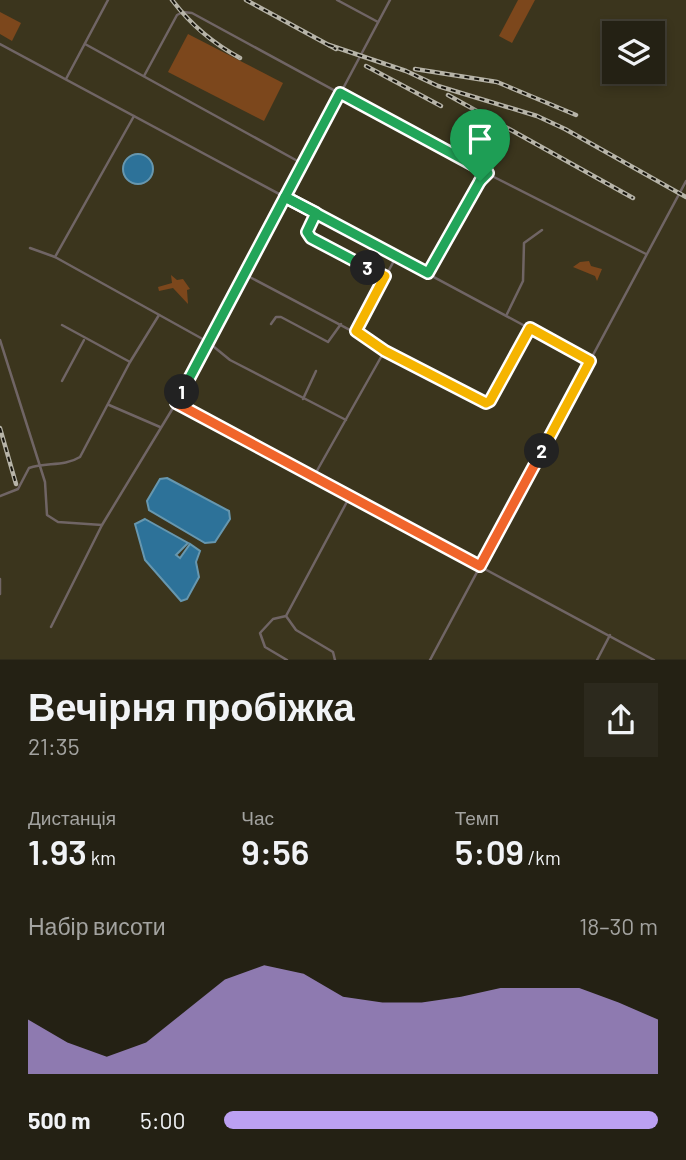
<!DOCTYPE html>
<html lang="uk">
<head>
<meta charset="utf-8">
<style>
	body { margin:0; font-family:Barlow,sans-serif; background:#2c291d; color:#f1f3f6; height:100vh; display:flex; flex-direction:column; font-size:26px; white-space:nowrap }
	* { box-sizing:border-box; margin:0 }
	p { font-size:23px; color:#a3a3a0 }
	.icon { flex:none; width:38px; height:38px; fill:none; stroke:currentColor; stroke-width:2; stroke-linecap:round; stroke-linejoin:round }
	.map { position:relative; height:660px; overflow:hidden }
	.side { display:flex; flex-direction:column; background:#242114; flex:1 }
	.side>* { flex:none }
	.controls { position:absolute; left:602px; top:21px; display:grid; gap:14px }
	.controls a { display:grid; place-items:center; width:63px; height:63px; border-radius:0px; background:#242114; box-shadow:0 4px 10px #0003,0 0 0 2px #413e34; font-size:35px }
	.pin { position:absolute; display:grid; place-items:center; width:60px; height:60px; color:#fff; margin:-72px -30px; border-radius:50% 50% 50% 0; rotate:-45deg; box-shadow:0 0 7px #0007 }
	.pin .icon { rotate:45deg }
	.km { position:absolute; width:35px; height:35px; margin:-18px; border-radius:50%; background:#222; color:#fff; font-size:19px; line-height:35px; text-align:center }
	.round { display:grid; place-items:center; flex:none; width:74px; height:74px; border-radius:0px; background:#2c291d }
	.headline { display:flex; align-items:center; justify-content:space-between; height:119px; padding:0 28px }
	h1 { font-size:38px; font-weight:600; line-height:52px }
	.stats { display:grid; grid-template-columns:repeat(3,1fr); gap:10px; height:119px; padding:7px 28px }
	.stats div { display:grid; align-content:center }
	.stats b { font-size:35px; font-weight:600 }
	.stats small { font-size:19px; font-weight:400 }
	.stats p { font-size:19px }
	.chart { height:196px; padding:14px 28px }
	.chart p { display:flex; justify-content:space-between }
	.chart svg { width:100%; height:126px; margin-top:7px; fill:#bca0f2; opacity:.7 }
	ul { padding:0 28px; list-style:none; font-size:23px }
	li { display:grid; grid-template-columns:112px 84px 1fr; align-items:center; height:52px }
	li i { height:18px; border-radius:9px; background:#bca0f2 }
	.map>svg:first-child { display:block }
	.built { fill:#3b351d; fill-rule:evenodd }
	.water { fill:#2d7299; stroke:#6797af; stroke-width:2 }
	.building { fill:#7c471c }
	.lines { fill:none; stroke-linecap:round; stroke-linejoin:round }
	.lane { stroke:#706565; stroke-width:2.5 }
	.rail-casing { stroke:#b7b4a8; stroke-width:4.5 }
	.rail { stroke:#16140d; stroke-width:2; stroke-dasharray:5; stroke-linecap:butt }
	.split-1-casing { stroke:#fff; stroke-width:14 }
	.split-2-casing { stroke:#fff; stroke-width:14 }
	.split-3-casing { stroke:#fff; stroke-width:14 }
	.split-4-casing { stroke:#fff; stroke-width:14 }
	.split-1 { stroke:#22a559; stroke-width:9 }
	.split-2 { stroke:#f0652b; stroke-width:9 }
	.split-3 { stroke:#f5b400; stroke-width:9 }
	.split-4 { stroke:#22a559; stroke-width:9 }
</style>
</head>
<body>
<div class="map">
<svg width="686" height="660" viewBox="0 0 686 660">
	<rect width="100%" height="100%" fill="#302c1b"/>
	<path class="built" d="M0 0H686V659H0ZM614 33H653V72H614Z"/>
	<g class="water">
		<circle cx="138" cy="169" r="15"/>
		<path d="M167 478 229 511 230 519 215 542 205 543 149 510 147 501 160 479Z"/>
		<path d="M145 519 188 543 176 555 180 558 190 544 200 551 196 562 199 577 187 599 181 601 145 560 135 524Z"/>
	</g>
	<g class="building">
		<path d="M518 0H535L512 43 499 36Z"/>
		<path d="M0 12 21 23 12 41 0 34Z"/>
		<path d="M188 34 283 83 264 121 168 72Z"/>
		<path d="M589 261 591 266 602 269 597 281 595 276 573 267 580 262Z"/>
		<path d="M171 275 177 280 183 279 190 289 187 290 188 304 173 288 159 291 158 287 172 283Z"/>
	</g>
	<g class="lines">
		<g class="lane">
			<path d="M337 0 378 22"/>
			<path d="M0 44 590 361"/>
			<path d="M85 44 303 164"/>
			<path d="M144 76 177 15 183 12 192 13 488 174"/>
			<path d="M66 79 108 0"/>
			<path d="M134 116 55 257 208 342 230 360 346 420"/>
			<path d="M316 213 307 232 311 238 385 277"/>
			<path d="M30 248 55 257"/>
			<path d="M428 273 480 181 488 174 646 254"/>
			<path d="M246 275 488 403 530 328"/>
			<path d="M507 314 523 281 524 243 542 230"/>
			<path d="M271 324 276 317H281L328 342 341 324"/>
			<path d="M62 325 130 362"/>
			<path d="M356 331 396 257"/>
			<path d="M0 340 45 482 47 515 58 522 102 525"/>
			<path d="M62 381 84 340"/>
			<path d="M303 399 316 371"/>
			<path d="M176 403 654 660"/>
			<path d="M109 405 160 427"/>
			<path d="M314 476 385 350"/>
			<path d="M0 496 18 489 29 468C46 462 64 467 80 457L130 362 159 315"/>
			<path d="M0 579V594"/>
			<path d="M286 616 296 630 333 652 335 660"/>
			<path d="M51 627 102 525 176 403 390 0"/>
			<path d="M287 660 265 647 260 633 273 619 286 616 350 496"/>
			<path d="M430 660 686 181"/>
			<path d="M597 660 610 635"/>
		</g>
		<defs>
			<g id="rail">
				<path d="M172 0C191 25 212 43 240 58"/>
				<path d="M246 0 336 49"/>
				<path d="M329 45 406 71 438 86 537 116 565 129 686 197"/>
				<path d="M366 66 441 106"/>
				<path d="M415 69 497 82 576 115"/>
				<path d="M448 95 633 198"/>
				<path d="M0 428 16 484"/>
			</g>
		</defs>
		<use href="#rail" class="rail-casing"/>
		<use href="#rail" class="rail"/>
	</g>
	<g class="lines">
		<defs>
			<path id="split-1" d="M182 392 285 197 428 273 480 181"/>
			<path id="split-2" d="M182 392 176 403 480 566 542 451"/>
			<path id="split-3" d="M368 268 385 276 356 331 385 351 486 403 490 401 530 328 590 361 542 451"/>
			<path id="split-4" d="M368 268 311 238 307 232 316 213 285 197 340 93 488 173 480 181"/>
		</defs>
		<use href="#split-1" class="split-1-casing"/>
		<use href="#split-2" class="split-2-casing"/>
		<use href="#split-3" class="split-3-casing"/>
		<use href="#split-4" class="split-4-casing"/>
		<use href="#split-1" class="split-1"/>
		<use href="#split-2" class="split-2"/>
		<use href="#split-3" class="split-3"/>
		<use href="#split-4" class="split-4"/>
	</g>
</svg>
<div class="controls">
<a><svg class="icon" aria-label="layers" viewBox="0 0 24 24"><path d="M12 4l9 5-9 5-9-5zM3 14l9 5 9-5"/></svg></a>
</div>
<div class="pin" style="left:480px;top:181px;background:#1e9e55"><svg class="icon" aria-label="arrive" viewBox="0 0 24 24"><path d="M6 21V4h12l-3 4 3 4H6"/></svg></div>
<b class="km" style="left:182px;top:392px">1</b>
<b class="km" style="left:542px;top:451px">2</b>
<b class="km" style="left:368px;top:268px">3</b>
</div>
<section class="side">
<div class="headline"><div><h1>Вечірня пробіжка</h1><p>21:35</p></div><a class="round"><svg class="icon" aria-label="share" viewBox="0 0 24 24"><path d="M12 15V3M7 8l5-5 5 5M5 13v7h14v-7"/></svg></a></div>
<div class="stats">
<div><p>Дистанція</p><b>1.93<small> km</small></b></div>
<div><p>Час</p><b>9:56</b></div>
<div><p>Темп</p><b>5:09<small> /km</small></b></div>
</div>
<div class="chart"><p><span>Набір висоти</span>18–30 m</p>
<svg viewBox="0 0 160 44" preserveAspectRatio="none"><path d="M0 44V25L10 33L20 38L30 33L40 22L50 11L60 6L70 9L80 17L90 19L100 19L110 17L120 14L130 14L140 14L150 19L160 25V44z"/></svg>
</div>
<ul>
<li><b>500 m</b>5:00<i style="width:100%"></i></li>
</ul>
</section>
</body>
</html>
